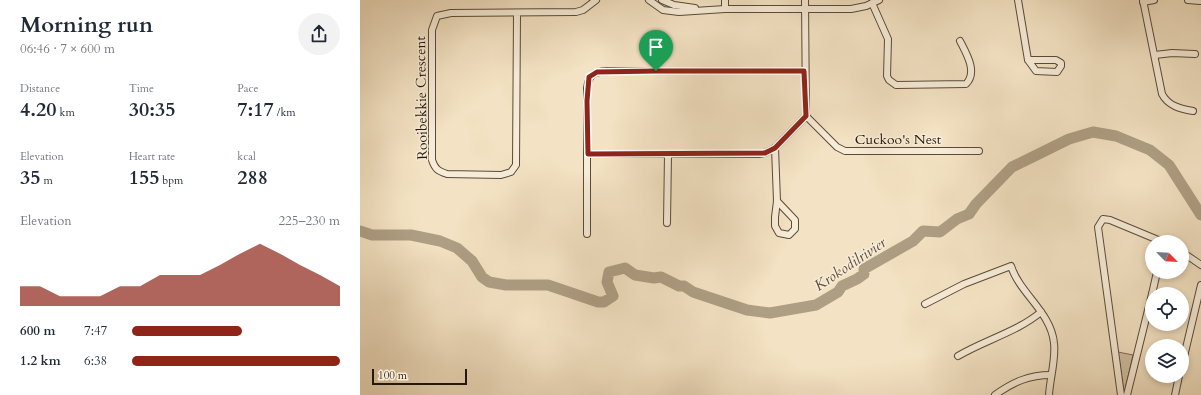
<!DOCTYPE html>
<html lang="en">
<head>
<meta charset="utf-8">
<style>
	body { margin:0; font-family:Cardo,serif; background:#f2f2f3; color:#1f2937; height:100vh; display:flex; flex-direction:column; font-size:15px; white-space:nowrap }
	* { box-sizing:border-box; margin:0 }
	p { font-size:13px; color:#747a83 }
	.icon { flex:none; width:22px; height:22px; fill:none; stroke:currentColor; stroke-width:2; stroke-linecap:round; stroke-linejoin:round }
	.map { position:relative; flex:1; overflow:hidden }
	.details { display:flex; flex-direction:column; background:#fff; width:360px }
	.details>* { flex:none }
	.needle { width:26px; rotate:114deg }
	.controls { position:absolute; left:785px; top:235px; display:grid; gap:8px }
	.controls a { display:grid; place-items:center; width:44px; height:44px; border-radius:50%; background:#fff; box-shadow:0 2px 6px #0003; font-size:20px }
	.scale { position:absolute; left:12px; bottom:10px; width:95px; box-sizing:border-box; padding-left:4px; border:2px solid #27190a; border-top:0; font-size:11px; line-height:14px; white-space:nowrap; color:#27190a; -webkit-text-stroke:3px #f7ecd8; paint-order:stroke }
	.pin { position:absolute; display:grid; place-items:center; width:34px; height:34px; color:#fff; margin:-41px -17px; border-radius:50% 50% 50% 0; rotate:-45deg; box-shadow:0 0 4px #0007 }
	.pin .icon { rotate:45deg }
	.round { display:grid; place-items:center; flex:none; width:42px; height:42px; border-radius:21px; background:#f2f2f3 }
	.head { display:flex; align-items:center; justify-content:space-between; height:68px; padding:0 20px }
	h1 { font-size:22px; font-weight:600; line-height:30px }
	.metrics { display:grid; grid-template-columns:repeat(3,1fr); gap:6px; height:68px; padding:4px 20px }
	.metrics div { display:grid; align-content:center }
	.metrics b { font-size:20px; font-weight:600 }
	.metrics small { font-size:11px; font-weight:400 }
	.metrics p { font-size:11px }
	.chart { height:112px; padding:8px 20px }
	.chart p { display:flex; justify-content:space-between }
	.chart svg { width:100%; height:72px; margin-top:4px; fill:#8f2418; opacity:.7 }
	ul { padding:0 20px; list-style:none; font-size:13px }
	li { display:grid; grid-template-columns:64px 48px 1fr; align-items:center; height:30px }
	li i { height:10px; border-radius:5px; background:#8f2418 }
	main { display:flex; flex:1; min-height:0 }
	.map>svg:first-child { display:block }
	.green { fill:#d0c0a4; stroke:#7c6c57 }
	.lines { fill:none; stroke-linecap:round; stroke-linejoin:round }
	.river { stroke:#ae9e84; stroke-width:11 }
	.street-casing { stroke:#5a4b38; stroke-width:8 }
	.street { stroke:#f7ecd8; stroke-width:6 }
	.route-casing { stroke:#fff; stroke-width:8 }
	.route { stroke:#8f2418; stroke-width:5 }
	.labels { text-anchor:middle; stroke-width:3; stroke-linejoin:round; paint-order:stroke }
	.street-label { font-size:14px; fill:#27190a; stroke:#f7ecd8 }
	.water-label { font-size:15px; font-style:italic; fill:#5d4e3b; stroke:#f7ecd8 }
</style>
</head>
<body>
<main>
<section class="details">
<div class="head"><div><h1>Morning run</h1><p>06:46 · 7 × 600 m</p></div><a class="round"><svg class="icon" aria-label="share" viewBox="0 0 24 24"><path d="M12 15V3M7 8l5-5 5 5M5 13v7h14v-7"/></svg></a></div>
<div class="metrics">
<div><p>Distance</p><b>4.20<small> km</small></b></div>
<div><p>Time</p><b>30:35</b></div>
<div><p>Pace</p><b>7:17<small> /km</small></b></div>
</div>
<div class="metrics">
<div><p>Elevation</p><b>35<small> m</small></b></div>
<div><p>Heart rate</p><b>155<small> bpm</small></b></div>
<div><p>kcal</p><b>288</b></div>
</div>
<div class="chart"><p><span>Elevation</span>225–230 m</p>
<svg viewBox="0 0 160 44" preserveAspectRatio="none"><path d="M0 44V32L10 32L20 38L30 38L40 38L50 32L60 32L70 25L80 25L90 25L100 19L110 12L120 6L130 12L140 19L150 25L160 32V44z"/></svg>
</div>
<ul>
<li><b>600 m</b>7:47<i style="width:53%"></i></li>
<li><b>1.2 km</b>6:38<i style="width:100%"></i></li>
</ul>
</section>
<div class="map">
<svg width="841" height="395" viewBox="0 0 841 395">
	<rect width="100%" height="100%" fill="#f3e2c3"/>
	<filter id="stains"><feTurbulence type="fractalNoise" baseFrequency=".005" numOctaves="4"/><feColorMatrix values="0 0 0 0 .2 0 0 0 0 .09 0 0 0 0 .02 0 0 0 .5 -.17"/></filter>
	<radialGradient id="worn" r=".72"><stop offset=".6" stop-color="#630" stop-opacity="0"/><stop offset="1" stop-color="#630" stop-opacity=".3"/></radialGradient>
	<path class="green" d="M758 352 773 355 764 394Z"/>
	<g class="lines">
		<path class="river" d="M0 231 12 235H51L80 241 97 248 112 261 122 277 129 282 146 285H188L238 302H244L253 296 247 282 249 272 265 268 275 275 294 278 301 277 319 286H324L333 292 387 310 410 313 456 305 478 292 482 286 497 279 504 274V269L553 241 563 231 580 232 597 219 609 214 616 204 652 167 709 139 733 132 756 136 790 150 809 165 841 215"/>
		<defs>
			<g id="street">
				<path d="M289 0 303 10 319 12 365 9H491L506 6 519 0"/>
				<path d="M302 0 314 5 335 8"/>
				<path d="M365 0V9"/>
				<path d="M658 0 668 60 676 71 697 72 701 66V63L696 60H668"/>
				<path d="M783 0 802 94C808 106 821 109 833 111"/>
				<path d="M828 0 840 1"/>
				<path d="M783 2 794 0"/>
				<path d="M512 3 528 39 527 76 529 80 536 85 606 84C618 72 606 53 600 41"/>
				<path d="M157 13 156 165 151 172 141 175 87 174C78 171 75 169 72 160V30L77 16 91 13 216 12 223 10 236 0"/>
				<path d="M795 55 812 53 835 54"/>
				<path d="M446 116 477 147 485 151H619"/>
				<path d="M415 148 417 201 415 217V226L419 233 429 235 435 229V220L417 201"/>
				<path d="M228 154H398L405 153 415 148 446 116 445 0"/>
				<path d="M307 223 308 154"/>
				<path d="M227 234V88C229 74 234 72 247 71H444"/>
				<path d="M822 252 841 265"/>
				<path d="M792 294 797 272"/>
				<path d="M565 304 604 284 651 266C660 294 691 312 694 343 696 359 690 378 689 395"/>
				<path d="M598 356C625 340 657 332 681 312"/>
				<path d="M822 365 841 285"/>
				<path d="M635 395C653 382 669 375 691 375"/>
				<path d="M761 395 738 227 743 219 750 220 803 242"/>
				<path d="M767 395 792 294"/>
				<path d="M815 395 819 376"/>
			</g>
		</defs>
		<use href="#street" class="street-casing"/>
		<use href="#street" class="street"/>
	</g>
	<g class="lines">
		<defs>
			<path id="route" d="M296 71H444L446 116 415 148 405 153 228 154 227 101 229 77 237 72Z"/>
		</defs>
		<use href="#route" class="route-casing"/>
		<use href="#route" class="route"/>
	</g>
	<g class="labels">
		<g class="street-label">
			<text transform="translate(61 98) rotate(-91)" y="5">Rooibekkie Crescent</text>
			<text x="538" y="144">Cuckoo's Nest</text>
		</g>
		<g class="water-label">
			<text transform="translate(490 264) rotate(-34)" y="5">Krokodilrivier</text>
		</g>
	</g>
	<rect width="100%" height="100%" filter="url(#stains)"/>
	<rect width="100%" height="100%" fill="url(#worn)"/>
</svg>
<div class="controls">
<a><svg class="needle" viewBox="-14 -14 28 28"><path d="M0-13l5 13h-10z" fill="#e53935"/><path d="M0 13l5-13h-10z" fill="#747a83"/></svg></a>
<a><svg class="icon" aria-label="locate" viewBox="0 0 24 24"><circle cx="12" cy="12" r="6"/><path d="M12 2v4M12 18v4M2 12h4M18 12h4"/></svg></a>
<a><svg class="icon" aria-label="layers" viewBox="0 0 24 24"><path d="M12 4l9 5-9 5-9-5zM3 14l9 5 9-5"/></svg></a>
</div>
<div class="scale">100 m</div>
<div class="pin" style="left:296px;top:71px;background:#1e9e55"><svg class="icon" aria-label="arrive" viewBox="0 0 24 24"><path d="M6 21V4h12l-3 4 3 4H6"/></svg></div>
</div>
</main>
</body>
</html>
